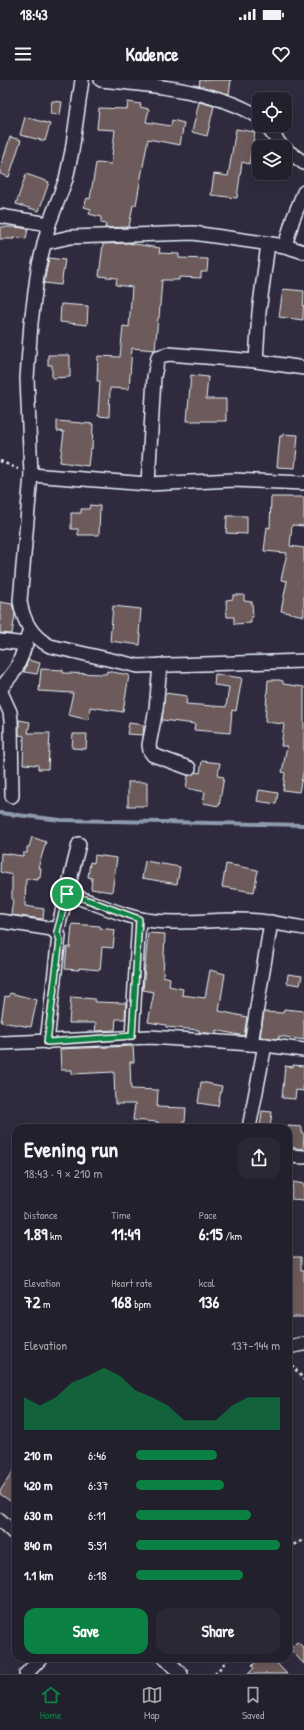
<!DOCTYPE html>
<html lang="en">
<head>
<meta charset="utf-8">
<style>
	body { margin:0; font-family:"Patrick Hand",sans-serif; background:#2b2836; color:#f1f3f6; height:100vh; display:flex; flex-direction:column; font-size:15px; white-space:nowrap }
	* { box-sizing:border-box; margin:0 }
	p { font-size:13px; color:#a3a3aa }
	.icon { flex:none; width:22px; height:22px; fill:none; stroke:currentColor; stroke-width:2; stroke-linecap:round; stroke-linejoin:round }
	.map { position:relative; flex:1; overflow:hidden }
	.sheet { position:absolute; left:12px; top:1044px; width:280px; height:538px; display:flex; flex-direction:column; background:#23202e; border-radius:12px; box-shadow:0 4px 16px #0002,0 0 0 1px #403e4a }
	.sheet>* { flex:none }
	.tools { position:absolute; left:252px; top:12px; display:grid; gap:8px }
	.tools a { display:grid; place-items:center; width:40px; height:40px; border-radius:8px; background:#23202e; box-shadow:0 4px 16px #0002,0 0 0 1px #403e4a; font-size:20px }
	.pin { position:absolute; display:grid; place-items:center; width:34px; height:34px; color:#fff; margin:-17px; border:2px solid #fff; border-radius:50%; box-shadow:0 1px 4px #0007 }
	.round { display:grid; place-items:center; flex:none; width:42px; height:42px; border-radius:12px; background:#2b2836 }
	.head { display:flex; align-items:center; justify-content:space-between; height:68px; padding:0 12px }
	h1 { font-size:22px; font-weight:700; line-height:30px }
	.metrics { display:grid; grid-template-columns:repeat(3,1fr); gap:6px; height:68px; padding:4px 12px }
	.metrics div { display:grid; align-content:center }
	.metrics b { font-size:17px; font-weight:700 }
	.metrics small { font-size:11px; font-weight:400 }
	.metrics p { font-size:11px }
	.chart { height:112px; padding:8px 12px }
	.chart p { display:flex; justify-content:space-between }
	.chart svg { width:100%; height:72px; margin-top:4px; fill:#0b8043; opacity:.7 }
	.button { display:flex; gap:8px; margin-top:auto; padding:8px 12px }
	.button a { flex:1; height:46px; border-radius:12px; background:#0b8043; color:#fff; font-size:16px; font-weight:700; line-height:46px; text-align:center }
	.button a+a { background:#2b2836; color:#f1f3f6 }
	ul { padding:0 12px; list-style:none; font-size:13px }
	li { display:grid; grid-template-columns:64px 48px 1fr; align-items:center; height:30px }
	li i { height:10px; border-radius:5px; background:#0b8043 }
	.status { display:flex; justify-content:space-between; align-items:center; height:28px; padding:0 20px; background:#23202e; direction:ltr }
	.status svg { height:11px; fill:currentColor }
	header { display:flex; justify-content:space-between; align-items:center; height:52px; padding:0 12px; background:#23202e; font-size:18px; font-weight:700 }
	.tab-bar { display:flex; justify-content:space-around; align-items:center; height:56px; border-top:1px solid #403e4a; background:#23202e; font-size:11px; color:#a3a3aa }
	.tab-bar a { display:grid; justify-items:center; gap:2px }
	.tab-bar .current { color:#0b8043 }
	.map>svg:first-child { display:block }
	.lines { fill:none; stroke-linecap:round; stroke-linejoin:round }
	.stream { stroke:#8e9bae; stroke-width:4 }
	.building { fill:#6d5a5a; stroke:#e8f1f8 }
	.minor-casing { stroke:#e8f1f8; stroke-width:16 }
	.path { stroke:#e8f1f8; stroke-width:2.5; stroke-dasharray:3 3; stroke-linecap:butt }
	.minor { stroke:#2f2a3d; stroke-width:13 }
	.route-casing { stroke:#fff; stroke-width:8 }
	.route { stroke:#0b8043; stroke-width:5 }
</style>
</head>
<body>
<div class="status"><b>18:43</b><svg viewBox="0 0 49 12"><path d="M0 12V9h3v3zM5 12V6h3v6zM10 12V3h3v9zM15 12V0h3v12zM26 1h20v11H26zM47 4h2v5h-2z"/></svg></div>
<header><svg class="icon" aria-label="menu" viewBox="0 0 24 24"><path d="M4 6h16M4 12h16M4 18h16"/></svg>Kadence<svg class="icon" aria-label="heart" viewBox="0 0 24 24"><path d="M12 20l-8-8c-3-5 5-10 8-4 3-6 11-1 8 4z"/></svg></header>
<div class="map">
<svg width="304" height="1594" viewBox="0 0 304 1594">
	<rect width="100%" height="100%" fill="#2f2a3d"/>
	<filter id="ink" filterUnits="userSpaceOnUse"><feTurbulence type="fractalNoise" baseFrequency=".025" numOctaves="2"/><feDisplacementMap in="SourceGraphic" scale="8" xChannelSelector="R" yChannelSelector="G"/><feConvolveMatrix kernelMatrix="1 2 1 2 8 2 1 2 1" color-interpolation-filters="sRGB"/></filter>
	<g filter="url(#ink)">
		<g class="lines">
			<path class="stream" d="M0 733 61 740 304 745"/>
		</g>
		<g class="building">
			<path d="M200 0H231L229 14 199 6Z"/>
			<path d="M52 21 62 22 60 35 50 34Z"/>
			<path d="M128 22 141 24 140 27 149 29 146 42 171 46 172 40 184 43 180 65 148 59 136 125H133L129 147 105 148 106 144 101 143V137L89 134 91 129 84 127 87 118 90 119 96 83 111 84 115 50 97 49 99 28 127 29Z"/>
			<path d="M199 22 214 26 207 56 192 52Z"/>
			<path d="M25 37 50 44 45 61 20 55Z"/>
			<path d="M236 49 255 52 249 84 242 82 237 118 211 115 214 94 228 96Z"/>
			<path d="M10 57 21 60 9 97 0 94V90Z"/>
			<path d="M26 94 49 102 39 131 16 124Z"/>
			<path d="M0 147H15L28 149 26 159 14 157V159H0Z"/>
			<path d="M128 163 160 168 159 173 179 174V178L208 179 207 192H201V198L179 197V200H162L159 238H158L155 270 132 268 129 309 110 308 109 337 98 336 100 301H97L98 276 120 277 123 246 129 247 132 207 116 205 117 198 99 196 103 164Z"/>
			<path d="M49 178 65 180 61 205 44 203Z"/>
			<path d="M283 209 304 211 303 240 279 237Z"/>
			<path d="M61 224 88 226 87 245 60 242Z"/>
			<path d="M48 275H70V297L52 298V285H48Z"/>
			<path d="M191 295 208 297 206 319H226V341H187Z"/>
			<path d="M57 341 93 344 92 369H90L88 386 60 382 64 352 57 351Z"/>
			<path d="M283 354 298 355 295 388 277 387 280 356H283Z"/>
			<path d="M271 417H304V446L292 445 290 466 304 468V536L281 531 287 501 281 500 287 473 264 471 267 447 270 448Z"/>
			<path d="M90 425 100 426 99 455H78V449H71V433H81V429H89Z"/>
			<path d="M227 436H247V454L226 453Z"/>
			<path d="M233 515H244V521L252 522 253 537H251V543L234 544V537H227L226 520 233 519Z"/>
			<path d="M0 522 12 524 15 534 12 554 0 553Z"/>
			<path d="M113 526 141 529 139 554H141L140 565 110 561Z"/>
			<path d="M28 580 40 583 37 594 24 592Z"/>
			<path d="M41 589 63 590V593L106 594 107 591 129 595 123 632 90 627 89 640 68 635 73 613 39 611Z"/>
			<path d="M215 594 242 598 236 631 232 630 230 653 194 650 195 644 162 640 165 613 187 616 186 624 226 627 229 607 214 605Z"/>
			<path d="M268 600H279L283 601V604L304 607V689L299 712 283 710 285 693 282 692 287 666H281L284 644 265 642Z"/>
			<path d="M19 640 30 642 28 653H50L48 689H38V685L23 684 24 656 19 655Z"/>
			<path d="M129 643 144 645 143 655 127 654Z"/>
			<path d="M73 654H87L86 669 72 668Z"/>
			<path d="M202 681 220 683 218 696 224 697 219 726 203 723 205 712 186 708 188 696 195 692 200 693Z"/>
			<rect x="128" y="702" width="19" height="24"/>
			<path d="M259 710 278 713 276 724 257 721Z"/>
			<path d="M32 757 46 762 38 788H41L40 798H38V800L26 799 25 826 44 829 43 839 11 835 13 820H12V795L0 792 1 773 23 776V773H27V767H29Z"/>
			<path d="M95 775 117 778 112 812 91 809 92 798 88 797 90 782 94 783Z"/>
			<path d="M145 781 180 787 177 804 142 798Z"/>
			<path d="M226 784 258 790 254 812 222 807Z"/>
			<path d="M72 844 100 846V848L115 850 113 868 102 867 100 890 79 888V890L65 889 67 867 70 868Z"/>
			<path d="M148 853 165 854 163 896 170 898 169 906 183 909 182 915 205 918 210 890 225 894 219 931 247 937 244 956 216 950V954L207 953 199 952V950L166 947V945L148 942 154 912 143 910Z"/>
			<path d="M288 894 302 896 300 905 287 903Z"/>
			<path d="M10 913 37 920 31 947 1 942 5 916 9 917Z"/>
			<path d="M71 917 95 919V922L126 923 125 939H116L115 950 95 951 96 943H69Z"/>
			<path d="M284 929 304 931V960L279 956V959L260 957 264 932 283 933Z"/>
			<path d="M133 966 134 982H130L131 1009 158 1010 157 1027 186 1028 185 1042H182V1048H158V1042L133 1040 135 1024H115L114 992 72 994V990H61L60 969Z"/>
			<path d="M293 985 304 986 303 1011 296 1010 295 1019 282 1018 285 986 293 987Z"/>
			<path d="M201 1002 222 1006 218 1026 198 1023Z"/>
			<path d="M262 1031 272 1032 270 1048H260Z"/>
			<path d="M288 1046 302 1047V1053L304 1054 303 1069 288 1067Z"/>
			<path d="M293 1102 304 1104V1120L291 1119Z"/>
			<path d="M288 1177H301V1191H304V1237H288Z"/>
			<path d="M16 1387V1425L0 1414V1411Z"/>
			<path d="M297 1562 304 1568V1584L290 1569Z"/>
			<path d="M260 1578H272L287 1594H248L254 1588 252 1586Z"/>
		</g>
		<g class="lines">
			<defs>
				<g id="minor">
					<path d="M82 0 72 71 66 99 49 144 38 189 31 243 27 298 31 395 20 521C23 541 32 557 50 566L138 586 304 581"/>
					<path d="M101 0C149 5 218 10 259 37"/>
					<path d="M266 45 282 67"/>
					<path d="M285 69 304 83"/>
					<path d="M0 136 49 144"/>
					<path d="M44 163 70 157 193 153 285 166 304 172"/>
					<path d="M285 166 293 139 304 112"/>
					<path d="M256 281 259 232 268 164"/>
					<path d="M31 395 148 404 234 400 304 403"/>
					<path d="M148 404 154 297 158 277 168 274 256 281 304 288"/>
					<path d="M0 561 26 564"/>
					<path d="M160 585 156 629 149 665 150 671 153 675 189 688"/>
					<path d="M0 610 10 632 11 641 12 716"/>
					<path d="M0 610 16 589 22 575 30 549"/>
					<path d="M67 814C96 822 126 839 155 841 182 844 210 840 237 840 260 840 282 844 304 848"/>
					<path d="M0 841 52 849 59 856 47 962"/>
					<path d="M57 852 79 764"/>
					<path d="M132 957 139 839"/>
					<path d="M0 963 150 957 265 965 304 970"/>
					<path d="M251 964 271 842"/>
					<path d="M249 1048 265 965"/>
					<path d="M288 1076 304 1077"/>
					<path d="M288 1267 304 1264"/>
					<path d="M0 1440 16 1455"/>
					<path d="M165 1578 181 1594"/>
					<path d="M26 1594 41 1578"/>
				</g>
			</defs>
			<use href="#minor" class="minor-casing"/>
			<g class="path">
				<path d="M0 381 18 389"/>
				<path d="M288 1280 304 1300"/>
				<path d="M288 1467 304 1460"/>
				<path d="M215 1594 229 1578"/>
			</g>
			<use href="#minor" class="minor"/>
		</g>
	</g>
	<g class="lines" filter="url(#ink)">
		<defs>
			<path id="route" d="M67 814 85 819 139 839 132 956 47 962 60 860 57 852Z"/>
		</defs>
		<use href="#route" class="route-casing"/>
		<use href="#route" class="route"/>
	</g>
</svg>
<div class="tools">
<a><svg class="icon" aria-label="locate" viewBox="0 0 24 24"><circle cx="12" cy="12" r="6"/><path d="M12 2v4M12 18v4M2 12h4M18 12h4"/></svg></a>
<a><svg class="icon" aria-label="layers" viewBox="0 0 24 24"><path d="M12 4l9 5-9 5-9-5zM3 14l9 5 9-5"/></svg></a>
</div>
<div class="pin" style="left:67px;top:814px;background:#1e9e55"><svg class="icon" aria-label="arrive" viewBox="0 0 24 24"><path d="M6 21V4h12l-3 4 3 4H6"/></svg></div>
<section class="sheet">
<div class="head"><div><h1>Evening run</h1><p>18:43 · 9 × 210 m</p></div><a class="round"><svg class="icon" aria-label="share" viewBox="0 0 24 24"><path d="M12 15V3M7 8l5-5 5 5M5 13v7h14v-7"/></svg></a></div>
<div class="metrics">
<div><p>Distance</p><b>1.89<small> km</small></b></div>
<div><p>Time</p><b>11:49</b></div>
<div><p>Pace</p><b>6:15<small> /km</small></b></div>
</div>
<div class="metrics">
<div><p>Elevation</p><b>72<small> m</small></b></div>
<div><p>Heart rate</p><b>168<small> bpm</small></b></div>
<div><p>kcal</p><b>136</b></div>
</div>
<div class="chart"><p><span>Elevation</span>137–144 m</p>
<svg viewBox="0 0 160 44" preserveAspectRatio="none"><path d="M0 44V24L10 29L20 24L30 15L40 11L50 6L60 11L70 20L80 24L90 29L100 38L110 38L120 38L130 29L140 24L150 24L160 24V44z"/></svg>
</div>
<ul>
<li><b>210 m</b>6:46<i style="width:56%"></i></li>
<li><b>420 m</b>6:37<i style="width:61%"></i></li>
<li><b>630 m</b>6:11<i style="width:80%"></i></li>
<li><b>840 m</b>5:51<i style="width:100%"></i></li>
<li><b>1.1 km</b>6:18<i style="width:74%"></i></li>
</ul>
<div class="button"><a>Save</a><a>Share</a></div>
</section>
</div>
<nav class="tab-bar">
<a class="current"><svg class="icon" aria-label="home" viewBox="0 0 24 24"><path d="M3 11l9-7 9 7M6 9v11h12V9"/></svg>Home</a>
<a><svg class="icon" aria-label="map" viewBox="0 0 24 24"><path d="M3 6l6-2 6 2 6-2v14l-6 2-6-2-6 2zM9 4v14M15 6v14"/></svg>Map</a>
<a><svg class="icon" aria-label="saved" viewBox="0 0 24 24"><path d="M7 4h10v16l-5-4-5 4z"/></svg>Saved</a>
</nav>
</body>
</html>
